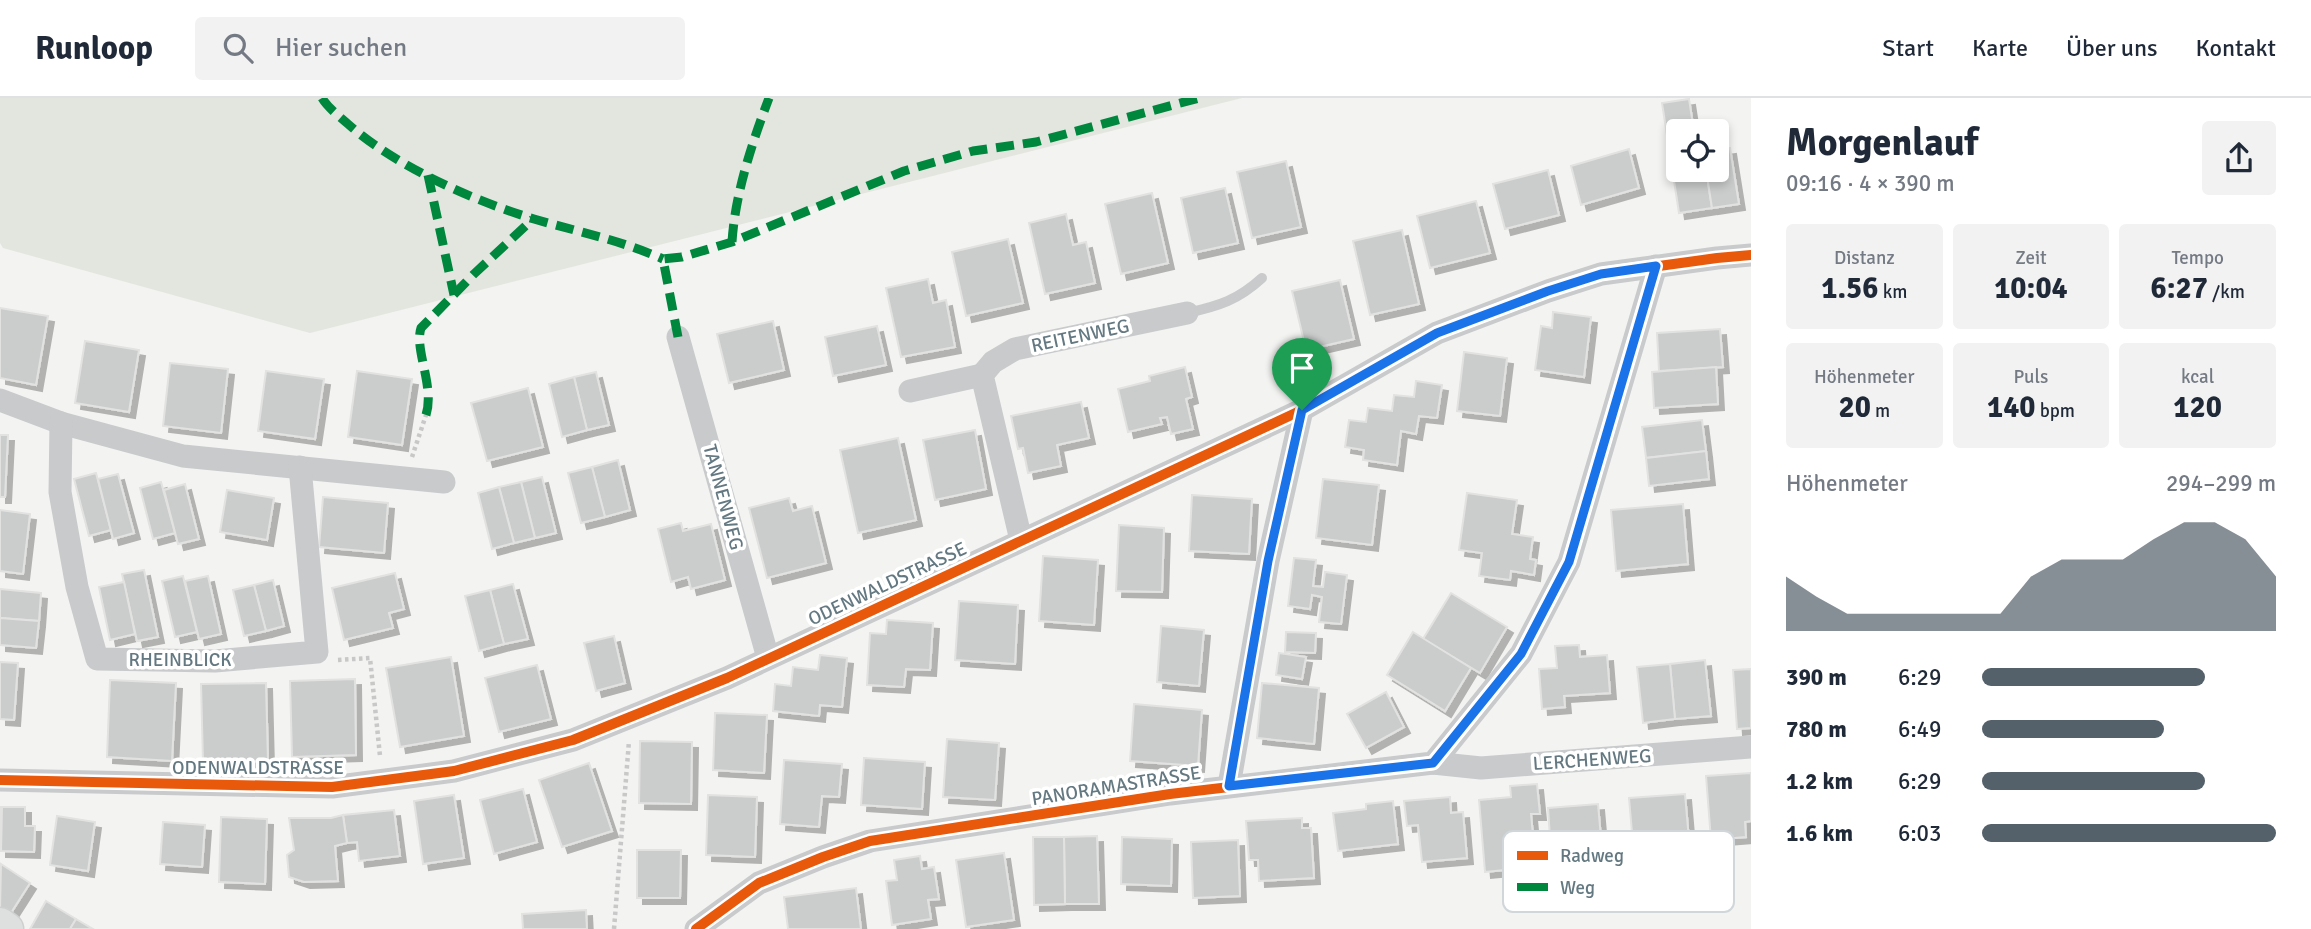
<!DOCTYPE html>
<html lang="de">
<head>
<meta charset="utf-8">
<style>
	body { margin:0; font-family:Signika,sans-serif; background:#f2f2f3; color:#1f2937; height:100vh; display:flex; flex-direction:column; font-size:26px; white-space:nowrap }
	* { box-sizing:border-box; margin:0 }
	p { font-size:23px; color:#747a83 }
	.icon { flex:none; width:38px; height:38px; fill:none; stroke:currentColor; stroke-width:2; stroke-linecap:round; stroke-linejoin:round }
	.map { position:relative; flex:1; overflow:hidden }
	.details { display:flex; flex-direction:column; background:#fff; width:560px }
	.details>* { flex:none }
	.fabs { position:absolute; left:1666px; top:21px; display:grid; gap:14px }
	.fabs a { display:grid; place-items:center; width:63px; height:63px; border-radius:7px; background:#fff; box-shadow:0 4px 10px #0003; font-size:35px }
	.pin { position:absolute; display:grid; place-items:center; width:60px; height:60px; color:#fff; margin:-72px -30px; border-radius:50% 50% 50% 0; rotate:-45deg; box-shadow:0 0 7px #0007 }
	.pin .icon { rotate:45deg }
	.round { display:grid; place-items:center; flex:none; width:74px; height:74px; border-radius:7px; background:#f2f2f3 }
	.overview { display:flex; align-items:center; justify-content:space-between; height:119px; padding:0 35px }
	h1 { font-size:38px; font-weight:800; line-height:52px }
	.stats { display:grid; grid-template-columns:repeat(3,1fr); gap:10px; height:119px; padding:7px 35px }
	.stats div { display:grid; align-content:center; border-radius:7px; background:#f2f2f3; text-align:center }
	.stats b { font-size:30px; font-weight:800 }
	.stats small { font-size:19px; font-weight:400 }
	.stats p { font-size:19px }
	.chart { height:196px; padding:14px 35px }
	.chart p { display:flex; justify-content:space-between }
	.chart svg { width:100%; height:126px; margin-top:7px; fill:#54606a; opacity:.7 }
	ul { padding:0 35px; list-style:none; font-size:23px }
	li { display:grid; grid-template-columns:112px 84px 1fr; align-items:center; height:52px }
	li i { height:18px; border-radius:9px; background:#54606a }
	header { display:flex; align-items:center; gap:42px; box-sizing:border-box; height:98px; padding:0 35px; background:#fff; border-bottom:2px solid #e0e1e3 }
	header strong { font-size:33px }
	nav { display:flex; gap:38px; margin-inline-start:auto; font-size:24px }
	.search { width:490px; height:63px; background:#f2f2f3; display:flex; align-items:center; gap:18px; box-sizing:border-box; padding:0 24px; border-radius:7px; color:#747a83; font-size:26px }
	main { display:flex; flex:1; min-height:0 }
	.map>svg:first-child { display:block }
	.green { fill:#e3e6df }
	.building { fill:#cbcdcd; stroke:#e2e2e1; stroke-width:2; filter:url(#shadow) }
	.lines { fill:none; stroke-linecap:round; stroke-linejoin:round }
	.secondary-casing { stroke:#ced0d0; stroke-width:35 }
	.path { stroke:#c7c8c7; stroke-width:4.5; stroke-dasharray:3.5 3.5; stroke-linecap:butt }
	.lane { stroke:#c8cacb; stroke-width:10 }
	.street { stroke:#c8cacb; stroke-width:23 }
	.secondary { stroke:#dedfdf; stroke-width:32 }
	.quiet { stroke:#00873e; stroke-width:9; stroke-dasharray:18 9; stroke-linecap:butt }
	.cycleway-casing { stroke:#fff; stroke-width:15 }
	.cycleway { stroke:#e8590c; stroke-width:10 }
	.route-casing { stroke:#fff; stroke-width:14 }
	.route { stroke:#1a73e8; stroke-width:9 }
	.labels { text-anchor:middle; stroke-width:7; stroke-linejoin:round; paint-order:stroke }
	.street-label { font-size:19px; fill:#637881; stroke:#fff }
	.key { fill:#fff; stroke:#d0d6d9; stroke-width:2 }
	.key-label { font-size:19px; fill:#637881 }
</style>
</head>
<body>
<header>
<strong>Runloop</strong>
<div class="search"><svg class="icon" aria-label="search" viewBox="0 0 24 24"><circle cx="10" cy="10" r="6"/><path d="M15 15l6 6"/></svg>Hier suchen</div>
<nav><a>Start</a><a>Karte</a><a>Über uns</a><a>Kontakt</a></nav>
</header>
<main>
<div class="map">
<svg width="1751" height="831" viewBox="0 0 1751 831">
	<defs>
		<filter id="shadow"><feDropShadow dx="6" dy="6" stdDeviation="0" flood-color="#0004"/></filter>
	</defs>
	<rect width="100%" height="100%" fill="#f3f3f1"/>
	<path class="green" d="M0 0H1242L310 235 3 150 0 145Z"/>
	<g class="building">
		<path d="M1689 1 1694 33H1678V72H1706L1712 110 1679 115 1662 5Z"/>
		<path d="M1730 50 1739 106 1712 110 1706 72H1717V52Z"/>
		<path d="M1629 51 1639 90 1581 107 1571 68Z"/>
		<path d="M1286 63 1301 129 1252 140 1237 74Z"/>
		<path d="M1548 72 1559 117 1505 131 1493 86Z"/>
		<path d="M1225 90 1238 145 1193 155 1181 100Z"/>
		<path d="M1152 95 1168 165 1121 176 1105 106Z"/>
		<path d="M1476 103 1490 155 1430 170 1417 118Z"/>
		<path d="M1066 116 1073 147 1086 144 1095 185 1045 196 1029 125Z"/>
		<path d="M1402 132 1419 206 1370 217 1353 143Z"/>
		<path d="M1008 141 1023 205 966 218 952 154Z"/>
		<path d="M928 181 933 205 946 202 955 249 901 259 886 190Z"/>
		<path d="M1340 182 1354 241 1306 252 1292 193Z"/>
		<path d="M0 210 48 218 36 287 0 280Z"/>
		<path d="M1553 214 1591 219 1584 279 1535 272 1541 228 1552 230Z"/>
		<path d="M773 223 784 272 729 285 717 236Z"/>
		<path d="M877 228 886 267 833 278 825 239Z"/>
		<path d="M1720 231 1723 269 1659 273 1657 235Z"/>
		<path d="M85 243 139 252 129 314 75 305Z"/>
		<path d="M1464 254 1507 260 1500 318 1457 313Z"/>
		<path d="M170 265 228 271 221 335 163 328Z"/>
		<path d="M1185 269 1192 299 1186 301 1193 331 1171 336 1167 319 1160 320 1162 326 1128 334 1118 291 1150 283 1149 278Z"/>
		<path d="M1716 269 1718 306 1654 310 1652 274Z"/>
		<path d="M266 273 324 281 315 341 258 333Z"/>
		<path d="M357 273 412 281 402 347 348 339Z"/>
		<path d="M596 274 609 327 587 332 574 279Z"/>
		<path d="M574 279 587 332 562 339 549 286Z"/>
		<path d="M1416 283 1442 287 1437 320 1419 318 1416 336 1401 333 1397 367 1363 362 1364 352 1345 349 1349 322 1366 324 1368 310 1392 313 1394 297 1414 299Z"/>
		<path d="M528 290 543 349 487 363 471 305Z"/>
		<path d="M1081 304 1089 340 1057 347 1061 368 1028 375 1023 350 1018 351 1011 318Z"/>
		<path d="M1702 322 1706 353 1646 360 1642 329Z"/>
		<path d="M975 332 986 391 935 402 923 342Z"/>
		<path d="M0 337H8L5 399H0Z"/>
		<path d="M898 340 916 422 858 435 840 352Z"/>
		<path d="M1706 353 1709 381 1649 388 1646 360Z"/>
		<path d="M618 362 630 412 605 419 592 369Z"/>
		<path d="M592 369 605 419 581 425 568 375Z"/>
		<path d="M96 375 111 432 89 438 74 381Z"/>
		<path d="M118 376 134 435 113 441 98 381Z"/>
		<path d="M542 379 556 435 535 440 521 384Z"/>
		<path d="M1323 381 1379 387 1372 447 1316 440Z"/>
		<path d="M161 384 175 435 153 441 140 390Z"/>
		<path d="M521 384 535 440 514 445 499 389Z"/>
		<path d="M185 386 199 441 178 446 164 392Z"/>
		<path d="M499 389 514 445 492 451 478 395Z"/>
		<path d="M227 392 274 400 267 442 220 434Z"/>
		<path d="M1467 395 1517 402 1512 436 1533 439 1530 461 1536 462 1534 477 1511 473 1510 482 1479 478 1482 455 1459 452Z"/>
		<path d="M1192 397 1252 401 1249 456 1189 453Z"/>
		<path d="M323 399 388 405 384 455 319 449Z"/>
		<path d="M789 400 793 413 812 408 826 465 767 480 749 410Z"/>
		<path d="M1683 406 1688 466 1616 473 1611 412Z"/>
		<path d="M0 412 30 416 23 476 0 473Z"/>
		<path d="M681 425 683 433 711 426 725 482 691 491 688 479 671 484 658 431Z"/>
		<path d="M1119 427 1164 430 1162 494 1116 493Z"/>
		<path d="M1043 458 1098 462 1094 527 1039 523Z"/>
		<path d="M1294 460 1316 462 1313 488 1323 489 1325 474 1347 477 1341 526 1319 524 1322 499 1312 497 1310 511 1288 508Z"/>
		<path d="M144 472 158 539 137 543 122 476Z"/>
		<path d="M395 475 404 511 389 515 393 530 344 542 332 490Z"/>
		<path d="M183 478 197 534 175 539 162 483Z"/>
		<path d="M208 478 221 536 199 541 185 483Z"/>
		<path d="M273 482 284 528 266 533 254 487Z"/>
		<path d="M124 484 135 536 110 542 99 489Z"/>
		<path d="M513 486 528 541 504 546 490 492Z"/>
		<path d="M254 487 266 533 244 538 233 492Z"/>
		<path d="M0 491 41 495 39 523 0 520Z"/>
		<path d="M490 492 504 546 479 553 465 498Z"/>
		<path d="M1451 495 1507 529 1480 575 1423 541Z"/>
		<path d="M959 503 1018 507 1015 566 955 562Z"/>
		<path d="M0 520 39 523 36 550 0 547Z"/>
		<path d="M887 522 933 525 930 572 906 571 904 589 867 587 870 535 886 536Z"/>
		<path d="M1161 528 1204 532 1199 588 1157 584Z"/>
		<path d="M1286 534 1316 535 1315 555 1285 554Z"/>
		<path d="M1413 534 1471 570 1445 613 1387 577Z"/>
		<path d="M614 538 625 585 596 593 584 545Z"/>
		<path d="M1579 547 1580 559 1607 557 1610 595 1564 598 1565 609 1542 611 1539 571 1557 570 1555 548Z"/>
		<path d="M1279 555 1306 559 1302 581 1276 577Z"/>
		<path d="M820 557 847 560 842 609 820 607 819 618 773 613 775 586 791 588 793 569 818 572Z"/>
		<path d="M451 559 464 638 400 649 386 570Z"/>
		<path d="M1705 562 1711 618 1675 621 1670 566Z"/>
		<path d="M0 564 18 565 14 622 0 621Z"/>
		<path d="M1670 566 1675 621 1643 625 1637 569Z"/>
		<path d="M537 567 551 621 499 634 485 580Z"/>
		<path d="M1751 571V630L1737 631 1733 572Z"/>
		<path d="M355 581 356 657 292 659 290 583Z"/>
		<path d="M110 582 176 585 172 663 107 659Z"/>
		<path d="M266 585 268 663 203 664 201 586Z"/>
		<path d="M1262 585 1319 590 1314 646 1257 640Z"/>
		<path d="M1386 594 1404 629 1366 650 1347 616Z"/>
		<path d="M1134 606 1202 612 1198 668 1130 663Z"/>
		<path d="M715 615 767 617 764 675 713 672Z"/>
		<path d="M947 641 999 645 995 702 943 699Z"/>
		<path d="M640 643 692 644 691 706 639 705Z"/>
		<path d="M864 660 925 664 922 711 861 707Z"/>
		<path d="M784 662 842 666 839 699 822 698 819 729 780 726Z"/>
		<path d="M589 665 612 733 562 749 539 682Z"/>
		<path d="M1751 675V723L1745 724 1746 739 1711 742 1706 678Z"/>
		<path d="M1537 686 1540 716H1531L1536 769 1485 774 1479 702 1511 699 1510 688Z"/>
		<path d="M523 691 537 744 494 756 480 702Z"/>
		<path d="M1685 696 1690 753 1634 758 1629 700Z"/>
		<path d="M454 697 464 760 423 766 414 703Z"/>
		<path d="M708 697 757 699 755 759 706 757Z"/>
		<path d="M1450 699 1451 715 1463 714 1467 760 1422 764 1418 727 1407 728 1404 703Z"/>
		<path d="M1393 703 1398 746 1338 753 1333 715 1366 711V706Z"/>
		<path d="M1598 706 1602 751 1551 755 1548 710Z"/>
		<path d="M0 709H2L1 753H0Z"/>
		<path d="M2 709H25V728H35L34 754 1 753Z"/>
		<path d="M394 712 400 758 359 763 357 744 347 745 343 717Z"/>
		<path d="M343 717 347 745 335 748 338 783 304 784 289 779 287 757 294 752 289 720H331Z"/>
		<path d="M57 718 95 724 88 773 50 767Z"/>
		<path d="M221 719 267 721 265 786 219 784Z"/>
		<path d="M1302 720V730H1311L1314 780 1259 783 1258 762H1249L1246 723Z"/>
		<path d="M163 724 205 727 202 769 160 766Z"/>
		<path d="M1097 738 1099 806H1065L1064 739Z"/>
		<path d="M1033 739H1064L1065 806 1034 807Z"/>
		<path d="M1122 739 1172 741 1171 788 1121 786Z"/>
		<path d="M1238 742 1240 798 1193 800 1191 744Z"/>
		<path d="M637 752H681L680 800H637Z"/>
		<path d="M1004 755 1014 822 966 829 956 762Z"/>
		<path d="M920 758 922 771 934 769 939 801 928 802 931 821 892 827 886 783 897 782 894 762Z"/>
		<path d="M1 766 30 785 9 818 0 812Z"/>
		<path d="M856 790 861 831H788L784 799Z"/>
		<path d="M46 803 76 821 70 831H30Z"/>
		<path d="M586 812 587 831H523L522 816Z"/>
		<path d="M76 821 93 831H70Z"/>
	</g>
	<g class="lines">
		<defs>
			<path id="secondary" d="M0 826 7 831"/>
		</defs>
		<use href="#secondary" class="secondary-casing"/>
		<g class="path">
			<path d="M412 359 426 317"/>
			<path d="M338 562 370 560 380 658"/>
			<path d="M614 831 629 643"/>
		</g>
		<path class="lane" d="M1187 215C1219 208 1238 202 1262 180"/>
		<g class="street">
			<path d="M678 239 768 560"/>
			<path d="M910 293 982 277"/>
			<path d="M0 302 61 325 183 358 444 384"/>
			<path d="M61 325 60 394 77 489 97 561 215 563 317 554 300 369"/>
			<path d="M1021 442 982 277 993 264 1015 251 1187 215"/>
			<path d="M1433 665 1481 670 1751 649"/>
			<path d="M0 682 332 689 454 673 573 642 727 580 1302 312 1437 235 1548 193 1601 176 1717 160 1751 157"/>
			<path d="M1229 688 1268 463 1302 312"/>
			<path d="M696 831 759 785 823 759 870 743 1170 696 1433 665 1521 556 1569 464 1656 168"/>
		</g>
		<use href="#secondary" class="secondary"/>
		<g class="quiet">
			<path d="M322 0C328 10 339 18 348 26 395 68 474 103 534 121 579 134 620 142 663 161"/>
			<path d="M428 77 454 197"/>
			<path d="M732 144C735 96 752 45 769 0"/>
			<path d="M678 239 663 161 682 159 732 144 904 73 973 53 1036 44 1199 0"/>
			<path d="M426 317C435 289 414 251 421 230L474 176 533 121"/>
		</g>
		<defs>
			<g id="cycleway">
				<path d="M0 682 332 689 454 673 573 642 727 580 1302 312 1437 235 1548 193 1601 176 1717 160 1751 157"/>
				<path d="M696 831 759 785 823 759 870 743 1170 696 1433 665 1521 556 1569 464 1656 168"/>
			</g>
		</defs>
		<use href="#cycleway" class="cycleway-casing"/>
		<use href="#cycleway" class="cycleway"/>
	</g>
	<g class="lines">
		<defs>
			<path id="route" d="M1656 168 1569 464 1521 556 1433 665 1229 688 1268 463 1302 312 1437 235 1548 193 1601 176Z"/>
		</defs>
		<use href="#route" class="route-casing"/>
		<use href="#route" class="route"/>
	</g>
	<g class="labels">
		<g class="street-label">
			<text transform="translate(1080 237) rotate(-12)" y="7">REITENWEG</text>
			<text transform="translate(724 399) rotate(75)" y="7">TANNENWEG</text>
			<text transform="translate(887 485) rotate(-25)" y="7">ODENWALDSTRASSE</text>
			<text x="180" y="568">RHEINBLICK</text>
			<text transform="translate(1592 661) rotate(-4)" y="7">LERCHENWEG</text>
			<text x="258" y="676">ODENWALDSTRASSE</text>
			<text transform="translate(1116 687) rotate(-9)" y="7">PANORAMASTRASSE</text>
		</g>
	</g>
	<rect x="1503" y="733" width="231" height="81" rx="10" class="key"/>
	<rect x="1517" y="753" width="31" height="9" fill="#e8590c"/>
	<rect x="1517" y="785" width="31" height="8" fill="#00873e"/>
	<g class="key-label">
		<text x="1560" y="764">Radweg</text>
		<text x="1560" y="796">Weg</text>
	</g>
</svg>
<div class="fabs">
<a><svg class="icon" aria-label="locate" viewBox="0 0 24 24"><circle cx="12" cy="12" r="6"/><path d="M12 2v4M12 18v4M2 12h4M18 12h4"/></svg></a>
</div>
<div class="pin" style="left:1302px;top:312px;background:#1e9e55"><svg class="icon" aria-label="arrive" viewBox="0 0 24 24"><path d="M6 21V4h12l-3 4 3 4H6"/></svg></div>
</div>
<section class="details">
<div class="overview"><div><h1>Morgenlauf</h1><p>09:16 · 4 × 390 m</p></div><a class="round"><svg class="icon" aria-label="share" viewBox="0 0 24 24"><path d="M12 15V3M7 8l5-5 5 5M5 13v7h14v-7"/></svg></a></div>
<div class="stats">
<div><p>Distanz</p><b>1.56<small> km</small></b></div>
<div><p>Zeit</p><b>10:04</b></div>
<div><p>Tempo</p><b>6:27<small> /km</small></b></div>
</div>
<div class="stats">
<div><p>Höhenmeter</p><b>20<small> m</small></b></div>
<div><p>Puls</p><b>140<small> bpm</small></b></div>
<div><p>kcal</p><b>120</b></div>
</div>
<div class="chart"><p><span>Höhenmeter</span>294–299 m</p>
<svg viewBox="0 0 160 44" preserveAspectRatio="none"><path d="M0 44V25L10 32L20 38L30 38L40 38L50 38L60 38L70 38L80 25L90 19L100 19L110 19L120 12L130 6L140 6L150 12L160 25V44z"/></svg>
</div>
<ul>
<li><b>390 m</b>6:29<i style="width:76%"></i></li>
<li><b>780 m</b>6:49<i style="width:62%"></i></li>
<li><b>1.2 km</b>6:29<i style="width:76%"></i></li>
<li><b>1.6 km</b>6:03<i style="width:100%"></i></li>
</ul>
</section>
</main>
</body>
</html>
